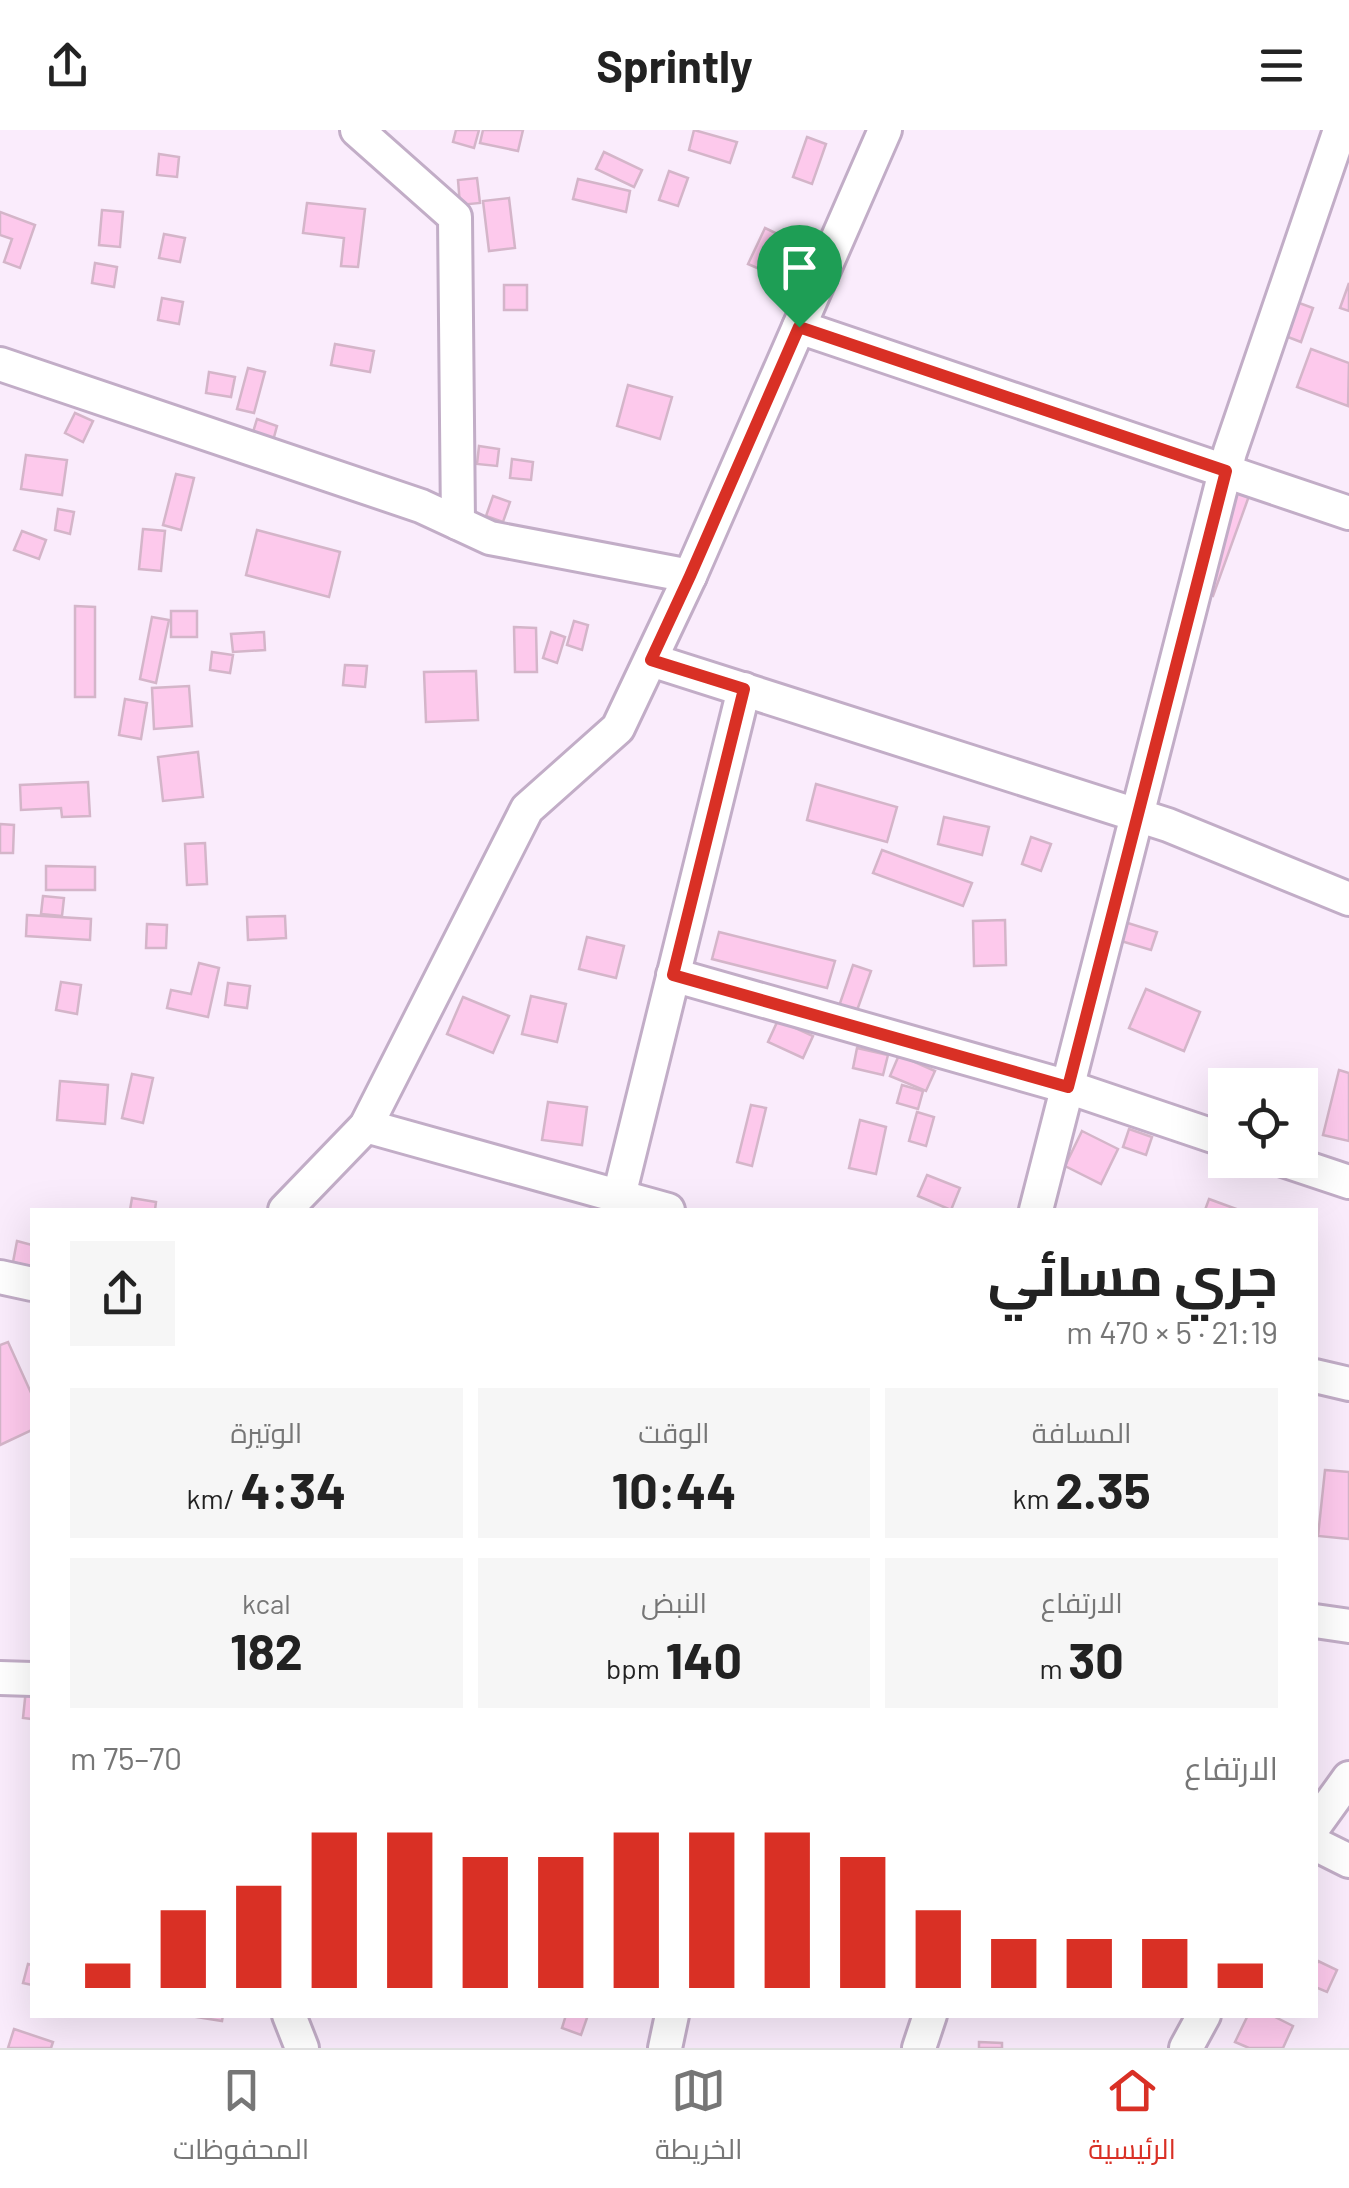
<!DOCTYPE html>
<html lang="ar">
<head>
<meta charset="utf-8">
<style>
	body { margin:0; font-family:Barlow,Cairo,sans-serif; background:#f6f6f6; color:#222; direction:rtl; height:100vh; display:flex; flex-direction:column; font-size:38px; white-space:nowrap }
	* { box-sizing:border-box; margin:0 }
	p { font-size:32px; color:#767676 }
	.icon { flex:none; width:55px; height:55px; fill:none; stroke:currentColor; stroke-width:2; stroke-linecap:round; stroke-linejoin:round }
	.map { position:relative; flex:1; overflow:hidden; direction:ltr }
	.sheet { position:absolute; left:30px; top:1078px; width:1288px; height:810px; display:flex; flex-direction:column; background:#fff; border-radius:0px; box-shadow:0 10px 40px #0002; direction:rtl }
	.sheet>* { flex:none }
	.buttons { position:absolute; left:1208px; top:938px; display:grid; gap:20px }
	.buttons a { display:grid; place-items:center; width:110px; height:110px; border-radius:0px; background:#fff; box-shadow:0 10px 40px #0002; font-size:50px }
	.pin { position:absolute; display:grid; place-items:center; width:85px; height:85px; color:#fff; margin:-102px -42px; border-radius:50% 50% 50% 0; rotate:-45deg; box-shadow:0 0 10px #0007 }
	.pin .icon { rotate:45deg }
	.round { display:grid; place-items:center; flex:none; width:105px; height:105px; border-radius:0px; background:#f6f6f6 }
	.headline { display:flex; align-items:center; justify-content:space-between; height:170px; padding:0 40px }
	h1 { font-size:55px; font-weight:700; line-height:75px }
	.metrics { display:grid; grid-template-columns:repeat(3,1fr); gap:15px; height:170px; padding:10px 40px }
	.metrics div { display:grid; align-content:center; border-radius:0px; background:#f6f6f6; text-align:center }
	.metrics b { font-size:50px; font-weight:700 }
	.metrics small { font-size:28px; font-weight:400 }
	.metrics p { font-size:28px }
	.chart { height:280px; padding:20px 40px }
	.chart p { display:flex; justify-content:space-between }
	.chart svg { width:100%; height:180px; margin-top:10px; stroke:#d93025; stroke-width:6 }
	header { display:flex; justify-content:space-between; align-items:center; height:130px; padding:0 40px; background:#fff; font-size:45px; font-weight:700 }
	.dock { display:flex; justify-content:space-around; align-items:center; height:140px; border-top:2px solid #e0e0e0; background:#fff; font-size:28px; color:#767676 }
	.dock a { display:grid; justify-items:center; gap:5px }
	.dock .current { color:#d93025 }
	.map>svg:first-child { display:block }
	.building { fill:#fdc9ec; stroke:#d4b5c9; stroke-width:2.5 }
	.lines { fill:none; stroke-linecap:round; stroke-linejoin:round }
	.minor-casing { stroke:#c2adc7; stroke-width:38 }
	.minor { stroke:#fff; stroke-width:32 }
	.route-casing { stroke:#fff; stroke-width:20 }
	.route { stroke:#d93025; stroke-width:12 }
</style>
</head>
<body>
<header><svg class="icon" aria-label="menu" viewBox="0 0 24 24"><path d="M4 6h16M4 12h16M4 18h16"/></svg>Sprintly<svg class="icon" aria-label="share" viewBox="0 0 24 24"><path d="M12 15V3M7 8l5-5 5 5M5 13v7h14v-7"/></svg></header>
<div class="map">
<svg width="1349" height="1918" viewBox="0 0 1349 1918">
	<rect width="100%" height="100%" fill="#faecfc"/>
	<g class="building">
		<path d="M456 0H479L474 18 453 12Z"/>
		<path d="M483 0H523L518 21 480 13Z"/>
		<path d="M694 0 737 12 730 33 689 20Z"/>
		<path d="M807 7 826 14 812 54 793 47Z"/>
		<path d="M604 22 642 40 634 57 596 39Z"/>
		<path d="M159 24 179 27 177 47 157 45Z"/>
		<path d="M669 41 688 48 678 76 659 70Z"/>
		<path d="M477 48 480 73 460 75 458 50Z"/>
		<path d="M578 49 630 61 626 82 573 69Z"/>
		<path d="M509 68 515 118 489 121 483 71Z"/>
		<path d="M307 73 365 79 358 137 341 136 344 108 303 103Z"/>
		<path d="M102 80 123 82 120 117 99 115Z"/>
		<path d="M0 82 35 95 20 138 4 132 12 109 0 105Z"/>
		<path d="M765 98 784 107 776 123 793 131 785 150 748 134Z"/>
		<path d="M164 104 185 108 180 132 159 128Z"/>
		<path d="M95 133 117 137 114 157 92 153Z"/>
		<path d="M1349 153V181L1340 178Z"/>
		<rect x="504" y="155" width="23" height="25"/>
		<path d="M1280 166 1313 178 1301 212 1267 199Z"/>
		<path d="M162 168 183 172 179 194 158 190Z"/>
		<path d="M335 214 374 221 370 242 331 235Z"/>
		<path d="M1311 219 1349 233 1348 276 1297 257Z"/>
		<path d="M248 238 265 242 254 283 237 279Z"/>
		<path d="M209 242 235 247 231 267 206 263Z"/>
		<path d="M628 255 672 267 660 309 617 296Z"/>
		<path d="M75 283 93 291 83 312 65 303Z"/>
		<path d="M257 289 277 296 271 318 250 312Z"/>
		<path d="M479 316 499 319 497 336 477 334Z"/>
		<path d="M26 325 67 330 62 365 21 359Z"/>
		<path d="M512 329 533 332 531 350 510 348Z"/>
		<path d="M176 344 194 348 181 400 163 395Z"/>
		<path d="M1228 359 1249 366 1213 466 1193 459Z"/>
		<path d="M493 366 510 372 503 392 486 386Z"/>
		<path d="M58 379 74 382 70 404 55 400Z"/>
		<path d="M143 399 165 401 161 441 139 439Z"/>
		<path d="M257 400 340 422 329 467 246 445Z"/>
		<path d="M22 401 46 410 39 429 14 420Z"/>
		<path d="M75 476 95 477V567H75Z"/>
		<rect x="171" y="481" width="26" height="26"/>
		<path d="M152 487 169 490 156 553 140 549Z"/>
		<path d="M574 491 588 495 582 520 567 515Z"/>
		<path d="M514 497 536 498 537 542H515Z"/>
		<path d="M264 502 265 520 233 522 231 504Z"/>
		<path d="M551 502 565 507 557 533 543 528Z"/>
		<path d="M212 522 233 525 230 543 210 540Z"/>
		<path d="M345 535 367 536 365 557 343 555Z"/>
		<path d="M476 541 478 590 426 592 424 542Z"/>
		<path d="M189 556 192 596 154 599 152 558Z"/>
		<path d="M125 569 147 573 141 609 119 605Z"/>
		<path d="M198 622 203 667 163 671 158 627Z"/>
		<path d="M88 652 90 686 62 687 61 678 21 680 20 655Z"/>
		<path d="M816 654 897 677 887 712 807 690Z"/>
		<path d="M944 687 989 697 982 725 938 714Z"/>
		<path d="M0 694 14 695 13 723H0Z"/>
		<path d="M1031 707 1051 714 1041 741 1022 734Z"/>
		<path d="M205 713 207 754 187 755 185 714Z"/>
		<path d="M882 720 972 753 963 776 873 743Z"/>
		<path d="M46 736 95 737V760H46Z"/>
		<path d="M43 766 64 768 62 786 41 784Z"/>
		<path d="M27 785 91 789 90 810 26 806Z"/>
		<path d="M285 786 286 808 248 810 247 787Z"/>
		<path d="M1005 790 1006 835 974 836 973 791Z"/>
		<path d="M1118 790 1157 802 1151 820 1121 811Z"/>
		<path d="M147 794 167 795 166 818H146Z"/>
		<path d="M719 802 835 831 827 858 712 829Z"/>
		<path d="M587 807 624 816 616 848 579 839Z"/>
		<path d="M199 833 219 838 208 887 167 878 171 860 191 864Z"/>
		<path d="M853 835 871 841 855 886 838 879Z"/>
		<path d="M61 852 81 855 77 884 56 880Z"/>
		<path d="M228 853 250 856 247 878 225 875Z"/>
		<path d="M1146 859 1200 882 1184 921 1129 898Z"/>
		<path d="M531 866 566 874 557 912 522 904Z"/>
		<path d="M463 867 509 886 493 923 447 904Z"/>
		<path d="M778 890 813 906 803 928 768 912Z"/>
		<path d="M857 918 888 925 883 945 853 938Z"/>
		<path d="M899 925 935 941 926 961 890 946Z"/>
		<path d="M1339 940 1349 943V1011L1323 1005Z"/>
		<path d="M132 944 153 948 143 993 122 988Z"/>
		<path d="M60 951 108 955 105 994 57 990Z"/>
		<path d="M902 955 923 961 918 979 897 973Z"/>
		<path d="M548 972 587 977 582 1015 542 1010Z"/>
		<path d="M751 975 766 978 752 1036 737 1032Z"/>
		<path d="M917 982 934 987 926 1016 909 1011Z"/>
		<path d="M860 990 886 997 876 1044 849 1038Z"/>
		<path d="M1129 999 1152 1007 1146 1025 1123 1017Z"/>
		<path d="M1082 1001 1118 1019 1101 1054 1065 1036Z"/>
		<path d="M927 1045 960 1058 951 1080 918 1066Z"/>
		<path d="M132 1068 156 1072 155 1080H130Z"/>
		<path d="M1209 1069 1239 1080H1205Z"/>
		<path d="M17 1111 32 1115V1137L13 1132Z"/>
		<path d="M8 1212 32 1265V1300L0 1315V1215Z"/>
		<path d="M1325 1340 1349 1342V1409L1318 1406Z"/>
		<path d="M26 1559 32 1560V1589L23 1588Z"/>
		<path d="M1318 1831 1337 1840 1327 1862 1315 1857V1838Z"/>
		<path d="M28 1834 32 1835V1855L23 1853Z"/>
		<path d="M184 1885H223L222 1891Z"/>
		<path d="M566 1885H588L581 1905 562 1898Z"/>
		<path d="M1248 1885H1271L1293 1896 1283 1918H1249L1235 1912Z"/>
		<path d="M14 1899 53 1912 51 1918H8Z"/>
		<path d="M979 1912 1002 1913V1918H979Z"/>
	</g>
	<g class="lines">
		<defs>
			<g id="minor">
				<path d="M357 0 455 87 458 393"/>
				<path d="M799 197 1349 383"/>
				<path d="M0 234 421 376 490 408 690 446"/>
				<path d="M651 530 1168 695 1349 769"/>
				<path d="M673 845 1068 957 1225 1010"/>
				<path d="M366 996 668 1080"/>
				<path d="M1283 1030 1349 1052"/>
				<path d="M619 1066 744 559"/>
				<path d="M285 1080 366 996 527 679 618 598 690 446 885 0"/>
				<path d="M1036 1080 1230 322 1340 0"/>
				<path d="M0 1147 32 1154"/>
				<path d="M1315 1246 1349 1254"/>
				<path d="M1315 1491 1349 1496"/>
				<path d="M0 1548 32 1549"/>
				<path d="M1315 1695 1349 1648"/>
				<path d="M1315 1714 1349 1731"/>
				<path d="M289 1885 302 1918"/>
				<path d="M665 1918 672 1885"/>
				<path d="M919 1918 930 1885"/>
				<path d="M1186 1918 1204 1885"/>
			</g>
		</defs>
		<use href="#minor" class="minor-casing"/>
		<use href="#minor" class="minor"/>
	</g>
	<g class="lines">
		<defs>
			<path id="route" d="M799 197 1226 341 1068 957 673 845 744 559 651 530 690 446Z"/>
		</defs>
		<use href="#route" class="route-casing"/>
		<use href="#route" class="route"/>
	</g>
</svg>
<div class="buttons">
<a><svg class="icon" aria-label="locate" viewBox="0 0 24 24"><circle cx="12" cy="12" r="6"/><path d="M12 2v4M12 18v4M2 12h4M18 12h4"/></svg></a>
</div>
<div class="pin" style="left:799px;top:197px;background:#1e9e55"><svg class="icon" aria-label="arrive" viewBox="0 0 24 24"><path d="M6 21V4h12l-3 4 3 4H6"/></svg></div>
<section class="sheet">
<div class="headline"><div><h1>جري مسائي</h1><p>21:19 · 5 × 470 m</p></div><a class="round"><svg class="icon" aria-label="share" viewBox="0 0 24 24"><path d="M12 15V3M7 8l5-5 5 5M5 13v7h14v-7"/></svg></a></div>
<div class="metrics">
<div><p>المسافة</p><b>2.35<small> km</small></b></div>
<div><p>الوقت</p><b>10:44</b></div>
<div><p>الوتيرة</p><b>4:34<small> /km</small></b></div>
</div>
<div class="metrics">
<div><p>الارتفاع</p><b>30<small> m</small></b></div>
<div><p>النبض</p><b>140<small> bpm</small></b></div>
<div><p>kcal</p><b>182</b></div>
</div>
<div class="chart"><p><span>الارتفاع</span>70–75 m</p>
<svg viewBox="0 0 160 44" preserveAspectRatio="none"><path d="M5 44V38M15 44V25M25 44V19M35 44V6M45 44V6M55 44V12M65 44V12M75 44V6M85 44V6M95 44V6M105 44V12M115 44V25M125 44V32M135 44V32M145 44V32M155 44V38"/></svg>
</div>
</section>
</div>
<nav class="dock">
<a class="current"><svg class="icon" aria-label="home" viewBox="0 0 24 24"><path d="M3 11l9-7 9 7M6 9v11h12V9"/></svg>الرئيسية</a>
<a><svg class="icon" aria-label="map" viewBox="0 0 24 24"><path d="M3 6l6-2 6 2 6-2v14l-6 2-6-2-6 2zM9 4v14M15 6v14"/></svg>الخريطة</a>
<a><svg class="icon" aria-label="saved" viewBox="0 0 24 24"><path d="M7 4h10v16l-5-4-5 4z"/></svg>المحفوظات</a>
</nav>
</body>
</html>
